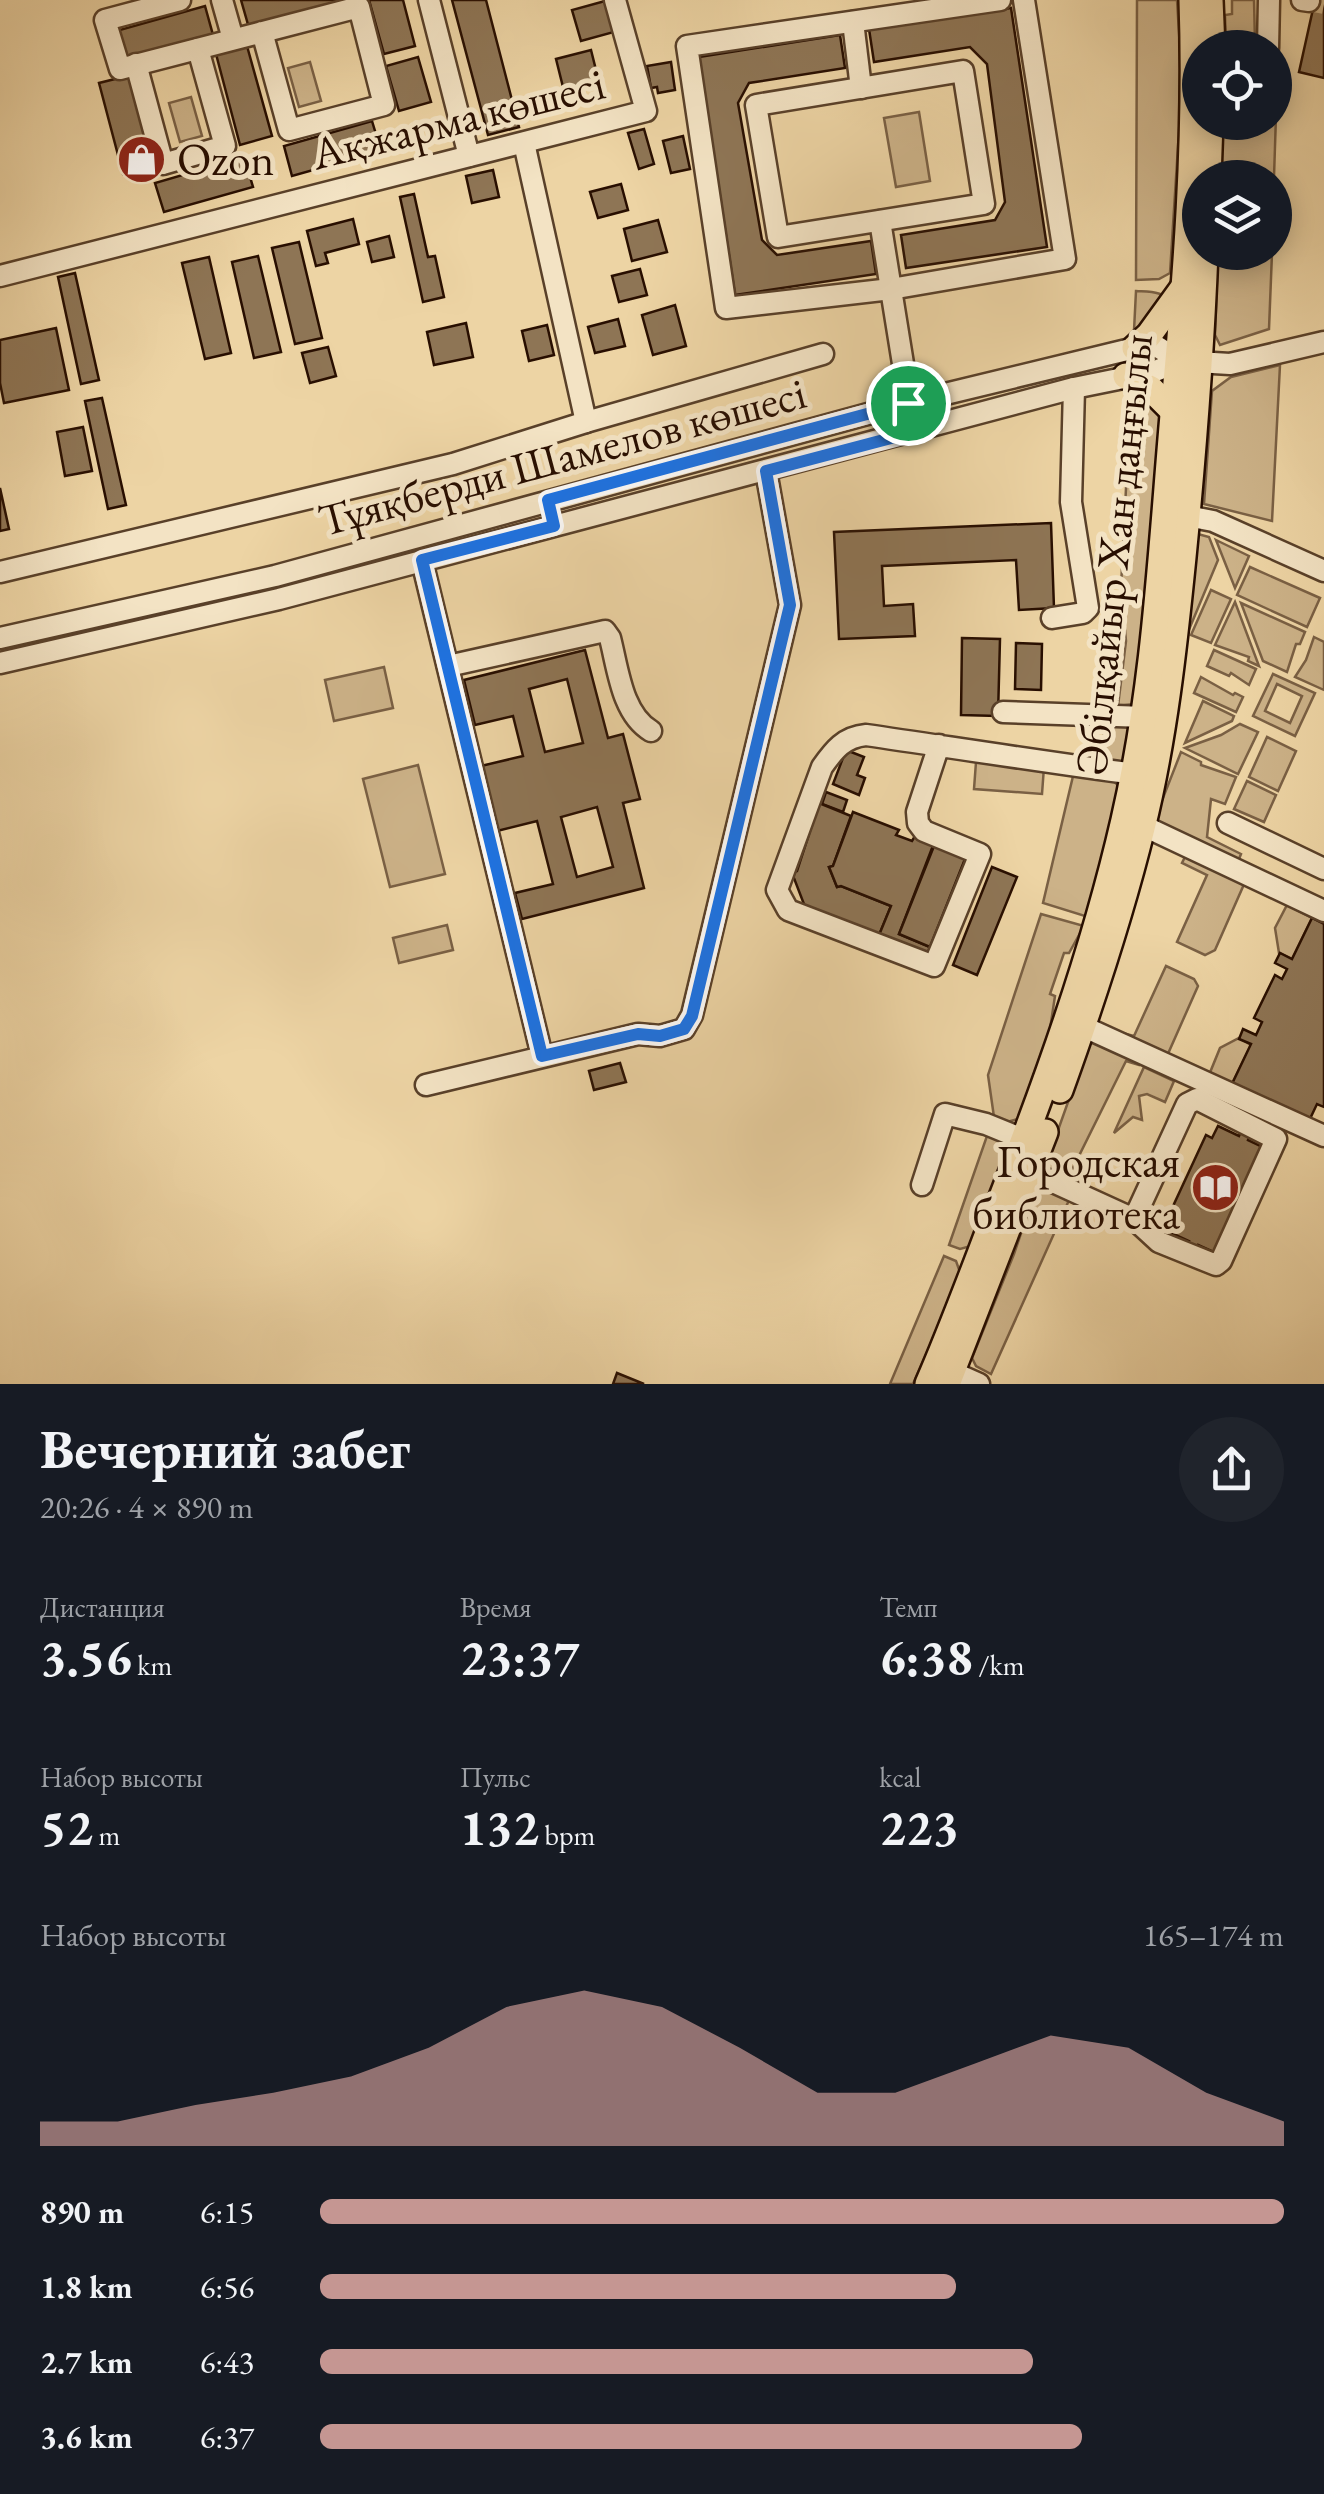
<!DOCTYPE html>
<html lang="ru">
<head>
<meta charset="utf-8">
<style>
	body { margin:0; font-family:"EB Garamond",serif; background:#20242c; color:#f1f3f6; height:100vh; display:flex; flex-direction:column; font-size:38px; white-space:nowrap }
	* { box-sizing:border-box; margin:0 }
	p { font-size:32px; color:#9ea1a6 }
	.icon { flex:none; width:55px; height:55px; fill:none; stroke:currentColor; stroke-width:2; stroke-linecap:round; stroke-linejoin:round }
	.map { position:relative; height:1384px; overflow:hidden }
	.details { display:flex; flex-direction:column; background:#171b24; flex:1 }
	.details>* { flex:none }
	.tools { position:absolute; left:1182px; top:30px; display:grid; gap:20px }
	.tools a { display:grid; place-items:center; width:110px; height:110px; border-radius:50%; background:#171b24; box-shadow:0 5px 25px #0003; font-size:50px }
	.pin { position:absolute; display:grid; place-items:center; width:85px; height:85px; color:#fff; margin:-42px; border:5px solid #fff; border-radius:50%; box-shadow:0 2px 10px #0007 }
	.round { display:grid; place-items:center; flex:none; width:105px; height:105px; border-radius:52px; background:#20242c }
	.overview { display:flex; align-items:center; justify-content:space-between; height:170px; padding:0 40px }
	h1 { font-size:55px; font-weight:700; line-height:75px }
	.figures { display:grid; grid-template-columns:repeat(3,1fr); gap:15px; height:170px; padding:10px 40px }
	.figures div { display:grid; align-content:center }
	.figures b { font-size:50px; font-weight:700 }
	.figures small { font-size:28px; font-weight:400 }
	.figures p { font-size:28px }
	.chart { height:280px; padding:20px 40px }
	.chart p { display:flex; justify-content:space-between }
	.chart svg { width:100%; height:180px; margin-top:10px; fill:#c59692; opacity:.7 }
	ul { padding:0 40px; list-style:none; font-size:32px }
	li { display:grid; grid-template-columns:160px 120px 1fr; align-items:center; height:75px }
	li i { height:25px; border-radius:12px; background:#c59692 }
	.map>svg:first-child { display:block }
	.green { fill:#ccb288; stroke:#7a6044; stroke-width:2.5; fill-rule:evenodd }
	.building { fill:#8e7555; stroke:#280e00; stroke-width:2.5; fill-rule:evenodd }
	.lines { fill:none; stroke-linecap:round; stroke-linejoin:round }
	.minor-tunnel { stroke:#cfb68b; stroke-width:20; stroke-dasharray:20 10; stroke-linecap:butt }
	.minor-casing { stroke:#594029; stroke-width:25 }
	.major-casing { stroke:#280e00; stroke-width:30 }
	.minor { stroke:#f3e3c4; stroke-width:20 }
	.major { stroke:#edd4a4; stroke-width:25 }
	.route-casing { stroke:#fff; stroke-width:20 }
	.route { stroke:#1a73e8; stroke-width:12 }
	.labels { text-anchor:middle; stroke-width:10; stroke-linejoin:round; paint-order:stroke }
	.street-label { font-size:45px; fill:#280e00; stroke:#f3e3c4 }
	.poi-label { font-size:45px; fill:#280e00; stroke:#f3e3c4; text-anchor:start }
</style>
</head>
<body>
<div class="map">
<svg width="1324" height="1384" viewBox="0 0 1324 1384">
	<rect width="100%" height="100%" fill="#edd4a4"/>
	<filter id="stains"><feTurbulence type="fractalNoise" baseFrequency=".002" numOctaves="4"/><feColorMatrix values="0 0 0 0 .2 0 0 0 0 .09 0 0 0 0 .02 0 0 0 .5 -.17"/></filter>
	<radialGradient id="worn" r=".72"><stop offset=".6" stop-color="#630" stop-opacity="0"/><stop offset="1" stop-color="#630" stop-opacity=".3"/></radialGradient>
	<g class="green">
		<path d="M1137 0H1177L1182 83 1170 273 1159 279 1136 280Z"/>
		<path d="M1232 0H1254L1255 43 1226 44 1225 15 1232 14Z"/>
		<path d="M310 62 321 101 299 107 288 68Z"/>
		<path d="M1275 85H1277L1274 177 1221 178 1222 123 1275 122Z"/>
		<path d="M191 97 202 136 180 142 169 103Z"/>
		<path d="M919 112 930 181 896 187 884 118Z"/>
		<path d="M1218 253H1272L1269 329 1220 345 1215 335Z"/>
		<path d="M1136 291C1151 292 1163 291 1173 303L1162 474 1134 704 1118 706 1126 641 1121 587Z"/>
		<path d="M1280 365 1272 521 1204 504 1212 391 1231 377Z"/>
		<path d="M1194 533 1209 537 1218 560 1188 632Z"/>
		<path d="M1216 540 1249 556 1235 588Z"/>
		<path d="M1250 567 1320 598 1307 627 1237 595Z"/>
		<path d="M1211 590 1231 599 1211 643 1191 635Z"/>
		<path d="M1235 602 1259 666 1248 661 1249 657 1215 645Z"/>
		<path d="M1241 603 1305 632 1300 644H1296L1287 672 1263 661Z"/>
		<path d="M1314 637 1324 642V690L1295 677 1306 660Z"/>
		<path d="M1214 650 1256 669 1249 685 1231 673 1229 676 1207 666Z"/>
		<path d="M384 667 393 708 334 721 325 680Z"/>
		<path d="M1273 674 1315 693 1295 736 1253 716ZM1277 684 1302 696 1290 723 1265 711Z"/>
		<path d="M1201 677 1233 695 1235 693 1243 697 1236 712 1194 693Z"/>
		<path d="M1203 701 1234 716 1232 721 1185 743Z"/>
		<path d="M1115 722 1127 723 1132 728 1124 764 1082 760Z"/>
		<path d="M1240 724 1258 732 1238 774 1185 748 1221 735Z"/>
		<path d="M1267 737 1296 751 1278 791 1249 777Z"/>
		<path d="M1181 752 1201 762V765L1236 777 1225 804 1211 799 1207 837 1241 854 1236 866 1152 826Z"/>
		<path d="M976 762 1044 767 1042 794 974 789Z"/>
		<path d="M418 765 445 874 390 887 363 779Z"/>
		<path d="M1074 772 1112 779 1121 789 1088 917 1043 903Z"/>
		<path d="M1247 781 1276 795 1264 822 1234 809Z"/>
		<path d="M1186 855 1245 882 1215 950 1205 955 1177 942 1207 875 1182 863Z"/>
		<path d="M1287 905 1312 918 1292 959 1279 953 1275 928Z"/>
		<path d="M1041 914 1084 926 1069 953H1064L1050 994 1055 996 1050 1029 1018 1119 1007 1122 994 1117 988 1075Z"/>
		<path d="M447 925 453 950 399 963 393 938Z"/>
		<path d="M1166 966 1194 979 1198 986 1167 1056 1118 1032 1134 1036Z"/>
		<path d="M1239 1038 1251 1045 1231 1086 1209 1075 1220 1048Z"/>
		<path d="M1090 1040 1142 1058 1139 1065 1126 1061 1067 1180 1048 1170 1046 1164Z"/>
		<path d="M1144 1067 1174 1081 1165 1102 1147 1094 1139 1096 1142 1120 1133 1117 1114 1133Z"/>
		<path d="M988 1133C1000 1137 1006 1139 1007 1153L971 1246 960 1249 949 1245Z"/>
		<path d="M1044 1187 1070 1198 991 1374 976 1366 972 1358 1014 1254 1035 1192Z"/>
		<path d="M944 1256 956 1261 961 1275 913 1384H890Z"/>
	</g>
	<g class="building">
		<path d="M241 0H337V2L249 28Z"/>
		<path d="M369 0H403L415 46 384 54Z"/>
		<path d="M452 0H486L519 127 488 135Z"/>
		<path d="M1315 0H1324V78L1299 72Z"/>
		<path d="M605 1 614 32 581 41 572 10Z"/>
		<path d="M205 6 213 35 125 61 116 31Z"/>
		<path d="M1011 8 1047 247 906 268 901 235 995 220 1005 202 987 64 970 47 874 62 869 29Z"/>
		<path d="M840 35 845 68 749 83 738 103 762 240 777 255 871 241 876 274 735 295 699 57Z"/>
		<path d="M247 46 272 136 240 145 216 54Z"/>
		<path d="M591 50 599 82 564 91 556 59Z"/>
		<path d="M418 57 431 102 399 111 386 66Z"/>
		<path d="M671 62 675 90 658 93 657 87 651 88 647 66Z"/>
		<path d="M131 75 155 165 123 174 99 83Z"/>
		<path d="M372 121 381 151 292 176 284 146Z"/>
		<path d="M644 129 654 164 639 169 628 133Z"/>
		<path d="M683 136 690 169 671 173 663 141Z"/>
		<path d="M244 157 253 187 164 212 155 183Z"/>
		<path d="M493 170 499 197 472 203 466 176Z"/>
		<path d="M621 184 628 210 598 218 590 192Z"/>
		<path d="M414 194 428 257 435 256 444 297 423 302 400 197Z"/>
		<path d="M353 219 359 244 325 253 328 263 316 266 307 231Z"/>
		<path d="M658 220 667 252 632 261 624 229Z"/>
		<path d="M389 236 394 257 372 262 367 242Z"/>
		<path d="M299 242 322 338 295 344 272 248Z"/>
		<path d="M258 256 281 352 254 358 232 262Z"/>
		<path d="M209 257 231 353 205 359 182 263Z"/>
		<path d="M640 269 647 295 619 302 612 276Z"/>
		<path d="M75 273 99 380 81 384 58 277Z"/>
		<path d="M675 305 686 346 653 355 642 315Z"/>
		<path d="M618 319 625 346 595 353 588 327Z"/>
		<path d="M466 323 473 357 434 365 427 332Z"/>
		<path d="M547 325 554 355 529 361 522 331Z"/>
		<path d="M56 328 69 390 4 403 0 383V340Z"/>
		<path d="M328 347 336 376 310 383 302 353Z"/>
		<path d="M102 398 126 505 108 509 85 401Z"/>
		<path d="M83 427 92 471 65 476 57 432Z"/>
		<path d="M0 488 9 529 0 531Z"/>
		<path d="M1051 523 1054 608 1019 610 1016 560 882 566 884 606 913 604 915 636 839 639 834 532Z"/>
		<path d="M962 638 1000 639 998 716 961 715Z"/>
		<path d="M1016 643 1042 644 1041 690 1015 689Z"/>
		<path d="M585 650 608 738 623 734 640 799 623 803 644 888 522 919 515 893 553 884 537 821 497 831 481 766 523 756 513 716 475 725 464 680ZM567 679 583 743 545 752 529 689ZM597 807 613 867 577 877 561 817Z"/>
		<path d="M846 750 864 757 857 775 865 778 859 795 833 784Z"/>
		<path d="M826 792 847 800 843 812 822 804Z"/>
		<path d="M819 803 851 816 833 866 829 867 837 887 841 886 891 906 877 940 807 912 792 873 797 871Z"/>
		<path d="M853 812 899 830 896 835 912 841 915 836 934 843 899 934 930 947 926 959 877 940 891 906 841 886 837 887 829 867 833 866Z"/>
		<path d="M934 846 965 859 930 947 899 934Z"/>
		<path d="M992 867 1017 877 977 975 953 965Z"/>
		<path d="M1312 918 1324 924V1107L1317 1104 1308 1123 1231 1086 1251 1044 1239 1039 1243 1029 1256 1035 1262 1022 1254 1018 1275 975 1282 979 1287 969 1275 963 1280 953 1292 959Z"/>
		<path d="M620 1063 626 1082 594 1090 589 1071Z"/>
		<path d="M1218 1126 1239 1136 1241 1131 1250 1135 1248 1140 1267 1149 1218 1254 1198 1245 1195 1251 1186 1247 1189 1241 1169 1232 1174 1220 1168 1217 1206 1135 1212 1138Z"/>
		<path d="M617 1373 644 1384H613Z"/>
	</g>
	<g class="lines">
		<path class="minor-tunnel" d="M1309 1 1324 4"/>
		<defs>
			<g id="minor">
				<path d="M180 0 105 20 120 69 359 7 384 105 289 130 262 32"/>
				<path d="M222 0 233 39"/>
				<path d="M429 0 469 156"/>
				<path d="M1000 0 687 46 726 308 891 289 1065 259 1024 0"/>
				<path d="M1302 0 1309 1"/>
				<path d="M853 22 861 88"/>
				<path d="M1268 48 1269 0"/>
				<path d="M136 64 163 164 225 146 198 49"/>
				<path d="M963 71 984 204 778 237 756 105Z"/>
				<path d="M524 143 586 422"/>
				<path d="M880 221 914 432"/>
				<path d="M0 276 646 111 615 0"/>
				<path d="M1187 516 1213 521 1324 571"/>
				<path d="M422 561 542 1056"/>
				<path d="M0 572 453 464 586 422 823 354"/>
				<path d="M1052 618 1083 613 1088 608 1071 502 1074 388"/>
				<path d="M0 638 275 576 908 403 1135 348 1153 344 1180 361 1230 364 1324 342"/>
				<path d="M0 663 279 599 1074 388 1153 372 1180 361"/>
				<path d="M448 666 605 631 610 638C618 669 622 714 651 731"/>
				<path d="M1003 712 1145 717"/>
				<path d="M939 745 917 812 918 823 924 831 980 854 934 966 788 910 777 890 822 767C834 750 844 737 866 735 955 748 1045 762 1134 774"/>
				<path d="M1130 823 1148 828 1324 911"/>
				<path d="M1228 823 1324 869"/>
				<path d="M1071 1021 1324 1136"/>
				<path d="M426 1085 638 1034 660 1036 684 1029 692 1015 790 605 766 471"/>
				<path d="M1031 1172 1134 1219 1159 1242 1216 1265 1221 1261 1276 1139 1197 1099 1187 1104 1134 1219"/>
				<path d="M922 1185 945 1114 986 1124 1025 1140"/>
				<path d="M952 1372 979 1384"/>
			</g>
			<g id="major">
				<path d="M1210 0 1212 48"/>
				<path d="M1208 178 1210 122"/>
				<path d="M1135 348 1149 335 1183 288"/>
				<path d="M1126 376 1151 389 1174 412"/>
				<path d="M1060 1090C1091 1004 1120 917 1142 828 1164 739 1174 647 1183 557 1193 455 1201 354 1205 252"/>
				<path d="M928 1384C952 1329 973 1272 995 1215 1045 1087 1093 955 1124 820 1155 686 1161 552 1173 415 1186 278 1197 138 1192 0"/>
				<path d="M947 1384 1045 1132"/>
			</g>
		</defs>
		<use href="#minor" class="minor-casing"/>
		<use href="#major" class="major-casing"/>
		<use href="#minor" class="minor"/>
		<use href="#major" class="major"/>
	</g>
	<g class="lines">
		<defs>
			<path id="route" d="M908 403 914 432 766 471 790 605 692 1016 684 1029 660 1036 638 1034 542 1056 422 560 554 526 548 500Z"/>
		</defs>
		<use href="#route" class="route-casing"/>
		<use href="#route" class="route"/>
	</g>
	<defs>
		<symbol id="shop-disc" viewBox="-11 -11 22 22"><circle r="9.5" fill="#8f2418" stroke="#f3e3c4"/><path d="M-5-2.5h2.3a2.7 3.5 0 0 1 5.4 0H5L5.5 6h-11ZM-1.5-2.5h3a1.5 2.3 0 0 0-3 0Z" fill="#fff"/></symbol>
		<symbol id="library-disc" viewBox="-11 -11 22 22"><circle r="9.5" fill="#8f2418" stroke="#f3e3c4"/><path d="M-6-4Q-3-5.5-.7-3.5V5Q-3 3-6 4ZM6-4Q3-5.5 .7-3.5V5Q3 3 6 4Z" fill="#fff"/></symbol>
	</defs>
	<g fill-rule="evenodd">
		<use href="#shop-disc" x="114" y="132" width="55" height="55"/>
		<use href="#library-disc" x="1188" y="1160" width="55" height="55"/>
	</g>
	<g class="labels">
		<g class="street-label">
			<text transform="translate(458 118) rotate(-14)" y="16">Ақжарма көшесі</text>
			<text transform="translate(562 456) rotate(-15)" y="16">Тұяқберди Шамелов көшесі</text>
			<text transform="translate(1113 554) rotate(-84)" y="16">Әбілқайыр Хан даңғылы</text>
		</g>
		<g class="poi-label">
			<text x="177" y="175">Ozon</text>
			<text x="1180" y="1177" text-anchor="end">Городская<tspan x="1180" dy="52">библиотека</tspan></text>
		</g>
	</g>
	<rect width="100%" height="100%" filter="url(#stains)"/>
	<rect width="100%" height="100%" fill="url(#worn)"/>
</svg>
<div class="tools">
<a><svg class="icon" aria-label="locate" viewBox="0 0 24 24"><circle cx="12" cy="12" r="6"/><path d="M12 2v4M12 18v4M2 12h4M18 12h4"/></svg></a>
<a><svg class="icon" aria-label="layers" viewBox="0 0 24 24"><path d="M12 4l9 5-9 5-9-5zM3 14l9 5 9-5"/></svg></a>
</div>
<div class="pin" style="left:908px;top:403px;background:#1e9e55"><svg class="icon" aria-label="arrive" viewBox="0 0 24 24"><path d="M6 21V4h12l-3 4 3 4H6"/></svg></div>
</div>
<section class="details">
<div class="overview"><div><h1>Вечерний забег</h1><p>20:26 · 4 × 890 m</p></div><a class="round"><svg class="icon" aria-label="share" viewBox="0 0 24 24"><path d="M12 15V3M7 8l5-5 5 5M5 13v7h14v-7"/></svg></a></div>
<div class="figures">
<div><p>Дистанция</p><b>3.56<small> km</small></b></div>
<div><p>Время</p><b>23:37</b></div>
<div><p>Темп</p><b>6:38<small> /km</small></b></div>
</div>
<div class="figures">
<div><p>Набор высоты</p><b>52<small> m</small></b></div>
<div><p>Пульс</p><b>132<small> bpm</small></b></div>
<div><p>kcal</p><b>223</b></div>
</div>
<div class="chart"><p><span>Набор высоты</span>165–174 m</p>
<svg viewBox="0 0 160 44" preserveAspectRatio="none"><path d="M0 44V38L10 38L20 34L30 31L40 27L50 20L60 10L70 6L80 10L90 20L100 31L110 31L120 24L130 17L140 20L150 31L160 38V44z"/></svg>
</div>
<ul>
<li><b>890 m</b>6:15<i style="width:100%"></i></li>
<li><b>1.8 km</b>6:56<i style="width:66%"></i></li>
<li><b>2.7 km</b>6:43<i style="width:74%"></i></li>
<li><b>3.6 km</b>6:37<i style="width:79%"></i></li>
</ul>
</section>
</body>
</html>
